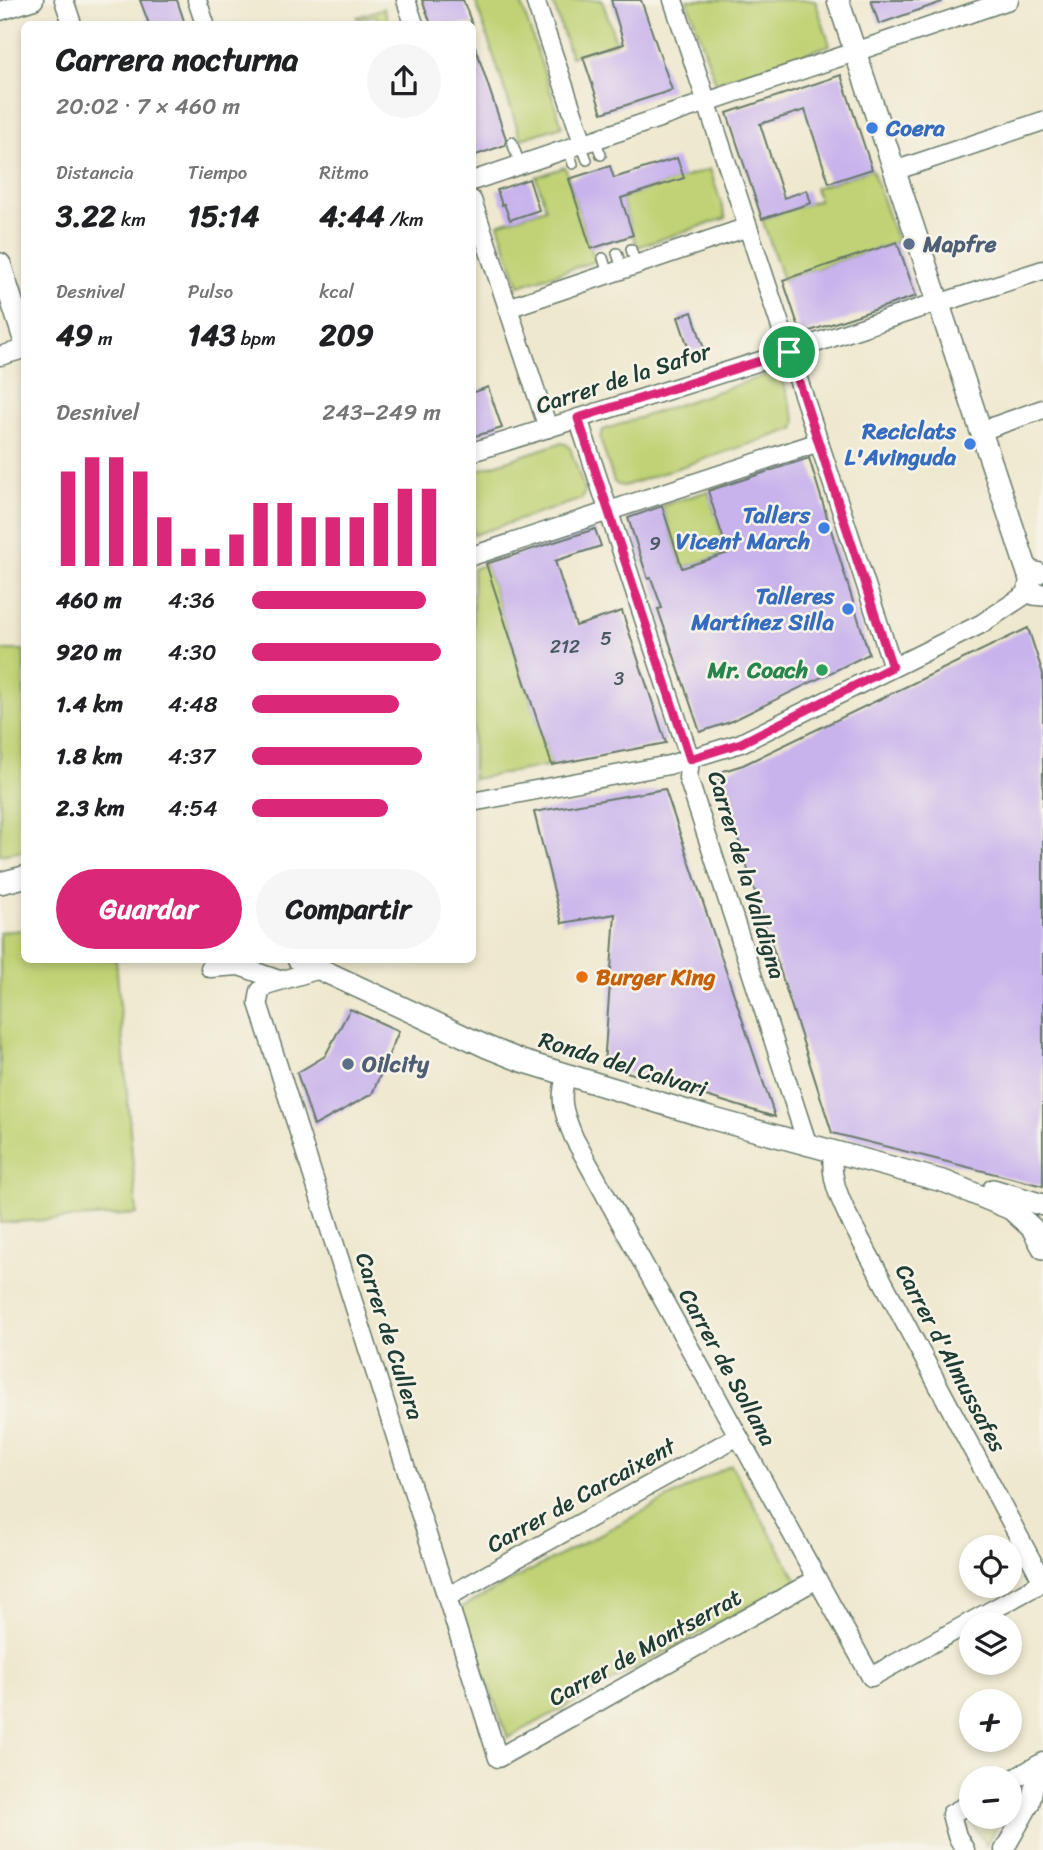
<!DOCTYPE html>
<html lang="es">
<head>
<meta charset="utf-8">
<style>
	body { margin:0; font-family:Sriracha,sans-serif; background:#f6f6f6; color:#202124; height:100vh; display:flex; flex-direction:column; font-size:26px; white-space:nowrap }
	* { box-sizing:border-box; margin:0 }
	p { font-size:23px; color:#757577 }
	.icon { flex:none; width:38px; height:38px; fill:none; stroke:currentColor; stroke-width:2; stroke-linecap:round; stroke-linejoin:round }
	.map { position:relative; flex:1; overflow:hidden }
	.panel { position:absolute; left:21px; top:21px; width:455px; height:942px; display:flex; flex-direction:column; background:#fff; border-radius:10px; box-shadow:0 4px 10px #0003 }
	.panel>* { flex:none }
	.fabs { position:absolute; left:959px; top:1535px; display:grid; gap:14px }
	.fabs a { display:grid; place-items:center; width:63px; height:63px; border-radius:50%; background:#fff; box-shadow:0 4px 10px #0003; font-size:35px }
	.pin { position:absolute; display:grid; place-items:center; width:60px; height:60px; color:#fff; margin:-30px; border:4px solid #fff; border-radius:50%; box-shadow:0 2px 7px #0007 }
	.round { display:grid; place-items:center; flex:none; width:74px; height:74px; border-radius:37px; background:#f6f6f6 }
	.headline { display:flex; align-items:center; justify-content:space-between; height:119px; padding:0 35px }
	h1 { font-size:32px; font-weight:700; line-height:52px }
	.metrics { display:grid; grid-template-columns:repeat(3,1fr); gap:10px; height:119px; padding:7px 35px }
	.metrics div { display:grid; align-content:center }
	.metrics b { font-size:30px; font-weight:700 }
	.metrics small { font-size:19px; font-weight:400 }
	.metrics p { font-size:19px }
	.chart { height:196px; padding:14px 35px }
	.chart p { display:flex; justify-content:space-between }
	.chart svg { width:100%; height:126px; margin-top:7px; stroke:#db2777; stroke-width:6 }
	.action { display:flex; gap:14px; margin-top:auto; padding:14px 35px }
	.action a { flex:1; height:80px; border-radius:42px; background:#db2777; color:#fff; font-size:28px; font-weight:700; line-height:80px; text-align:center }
	.action a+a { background:#f6f6f6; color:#202124 }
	ul { padding:0 35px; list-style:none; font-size:23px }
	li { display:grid; grid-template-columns:112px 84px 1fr; align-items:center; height:52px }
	li i { height:18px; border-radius:9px; background:#db2777 }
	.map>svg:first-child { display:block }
	.green { fill:#c0d275; stroke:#708854; stroke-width:2 }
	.building { fill:#c8b3ec }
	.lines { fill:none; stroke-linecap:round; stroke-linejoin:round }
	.service-casing { stroke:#67796a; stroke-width:12 }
	.minor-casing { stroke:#67796a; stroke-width:21 }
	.tertiary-casing { stroke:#67796a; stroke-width:24 }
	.service { stroke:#fff; stroke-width:9 }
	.minor { stroke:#fff; stroke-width:18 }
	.tertiary { stroke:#fff; stroke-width:21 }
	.route-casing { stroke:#fff; stroke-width:14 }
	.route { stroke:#db2777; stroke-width:9 }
	.shop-dot { fill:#3f7fe0; stroke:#f7f3e8; stroke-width:2.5 }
	.service-dot { fill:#5c6f8a; stroke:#f7f3e8; stroke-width:2.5 }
	.leisure-dot { fill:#2e9e5b; stroke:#f7f3e8; stroke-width:2.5 }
	.food-dot { fill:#e8710a; stroke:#f7f3e8; stroke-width:2.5 }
	.labels { text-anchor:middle; stroke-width:5; stroke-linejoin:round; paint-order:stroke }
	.number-label { font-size:19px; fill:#495a62 }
	.shop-label { font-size:23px; font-weight:bold; fill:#366cbe; stroke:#f7f3e8; text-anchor:end }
	.service-label { font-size:23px; font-weight:bold; fill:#4e5e75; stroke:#f7f3e8; text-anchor:start }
	.street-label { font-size:23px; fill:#1f3d34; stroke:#f7f3e8 }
	.leisure-label { font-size:23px; font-weight:bold; fill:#27864d; stroke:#f7f3e8; text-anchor:end }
	.food-label { font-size:23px; font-weight:bold; fill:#c56008; stroke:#f7f3e8; text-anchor:start }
</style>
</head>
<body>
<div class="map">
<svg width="1043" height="1850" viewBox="0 0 1043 1850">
	<rect width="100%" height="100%" fill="#f7f3e8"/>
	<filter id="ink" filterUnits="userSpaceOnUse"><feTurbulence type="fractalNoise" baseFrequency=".0143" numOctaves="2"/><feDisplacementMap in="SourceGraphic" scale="14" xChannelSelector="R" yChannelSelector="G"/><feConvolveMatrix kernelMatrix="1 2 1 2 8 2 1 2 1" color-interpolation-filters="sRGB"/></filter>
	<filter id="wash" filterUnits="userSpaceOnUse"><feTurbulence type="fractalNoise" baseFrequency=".00686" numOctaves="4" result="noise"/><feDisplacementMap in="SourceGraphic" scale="28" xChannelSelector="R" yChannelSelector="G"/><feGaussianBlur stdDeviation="1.57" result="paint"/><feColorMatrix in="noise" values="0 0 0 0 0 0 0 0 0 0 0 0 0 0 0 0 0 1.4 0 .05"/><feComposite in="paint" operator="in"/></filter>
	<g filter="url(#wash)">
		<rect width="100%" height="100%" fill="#eee8ce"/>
		<g class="green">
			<path d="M475 0H520L562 126 521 139Z"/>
			<path d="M552 0H602L616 42 571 57Z"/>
			<path d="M687 0H815L830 45 716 83Z"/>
			<path d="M384 8 389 24H379L376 15 358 20 357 17Z"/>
			<path d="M565 167 595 261 519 286 498 224 546 208 536 177Z"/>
			<path d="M710 169 726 218 637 247 621 198Z"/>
			<path d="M872 169 897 242 783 280 762 219 819 200 815 188Z"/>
			<path d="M772 373 778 374 782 379 796 422 794 429 624 486 618 485 614 482 600 438 603 430Z"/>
			<path d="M560 443 566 444 570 448 585 491 582 499 473 535V472Z"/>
			<path d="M708 491 728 553 682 568 662 506Z"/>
			<path d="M486 564 552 765 473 779V569Z"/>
			<path d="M0 650H24V851L0 855Z"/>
			<path d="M24 930V959H116L137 1214 0 1223V932Z"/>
			<path d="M731 1465 797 1580 508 1738 460 1608Z"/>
			<path d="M971 1812V1816L1002 1817 986 1845 967 1815Z"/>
		</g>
		<g id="blocks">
			<g class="building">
				<path d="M140 0H177L185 24H149Z"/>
				<path d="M422 0H463L472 24H431Z"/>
				<path d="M611 0H641L672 90 602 113 583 57 624 44Z"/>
				<path d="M871 0H941L942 2 879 24Z"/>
				<path d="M472 46H475L506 139 505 145 476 155 472 144Z"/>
				<path d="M841 75 872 169 829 183 805 110 760 124 784 198 807 190 811 203 762 219 727 113Z"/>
				<path d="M677 158 684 178 621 198 633 235 591 249 569 179 610 166 614 178Z"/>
				<path d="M529 179 539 210 510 220 504 204 502 205 497 190Z"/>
				<path d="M897 242 916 296 801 334 783 280Z"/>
				<path d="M692 312 704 349 690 353 678 317Z"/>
				<path d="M488 387 502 428 472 437V393Z"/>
				<path d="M809 458 869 654 730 722 700 732 658 609 662 608 651 578 648 579 628 518 662 506 682 568 728 553 708 491Z"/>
				<path d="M595 529 601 546 555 561 576 626 622 611 666 743 552 765 486 564Z"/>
				<path d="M1028 628 1043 674V1186L832 1133 717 773 743 765Z"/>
				<path d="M665 789 775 1117 604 1065 615 914 562 923 534 812Z"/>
				<path d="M350 1009 399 1031 372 1094 314 1126 297 1073 325 1056Z"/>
			</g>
		</g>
	</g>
	<g filter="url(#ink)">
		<use href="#blocks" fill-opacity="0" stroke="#67796a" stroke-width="2"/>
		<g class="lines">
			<defs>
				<g id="service">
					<path d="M595 139 601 155"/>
					<path d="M512 142 520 165"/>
					<path d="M581 144 587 160"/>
					<path d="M568 148 573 164"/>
					<path d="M631 249 636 265"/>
					<path d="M617 253 622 269"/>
					<path d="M603 258 608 274"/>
				</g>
				<g id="minor">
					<path d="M64 0 72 24"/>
					<path d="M197 0 205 24"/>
					<path d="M406 0 414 24"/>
					<path d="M535 0 583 143"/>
					<path d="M673 0 893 667"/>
					<path d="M0 11 34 0"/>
					<path d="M906 167 1043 121"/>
					<path d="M472 181 1009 0"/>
					<path d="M472 200 548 428"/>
					<path d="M950 300 1043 270"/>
					<path d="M508 308 748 227"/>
					<path d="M0 356 24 349"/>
					<path d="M578 418 690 759 688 778 808 1146"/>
					<path d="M992 427 1043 409"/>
					<path d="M472 452 789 352 938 302"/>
					<path d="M472 556 819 442"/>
					<path d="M472 802 669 765 741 743 981 624 1031 591"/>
					<path d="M210 968 239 966 279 980"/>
					<path d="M320 969 266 985 260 991 258 1003 498 1758 817 1579"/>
					<path d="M567 1074C558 1099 564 1114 574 1138L871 1677 1043 1582"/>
					<path d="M833 1153C830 1176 838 1195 848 1216L1043 1582"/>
					<path d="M447 1597 738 1436"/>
					<path d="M1010 1781 1043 1762"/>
					<path d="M965 1850 957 1836 951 1814 971 1803"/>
					<path d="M1004 1850 1030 1804 1034 1786 1043 1767"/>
				</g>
				<g id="tertiary">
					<path d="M838 0 1030 579"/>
					<path d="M0 264 24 339"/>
					<path d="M1037 573 1031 577 1029 588 1034 594 1043 595"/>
					<path d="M0 883 24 877"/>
					<path d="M298 959 487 1047 522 1061 710 1118 946 1182 1011 1209 1032 1228 1043 1248"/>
					<path d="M993 1190 1043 1205"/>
				</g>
			</defs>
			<use href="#service" class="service-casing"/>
			<use href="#minor" class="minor-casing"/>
			<use href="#tertiary" class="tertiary-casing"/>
			<use href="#service" class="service"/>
			<use href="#minor" class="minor"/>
			<use href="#tertiary" class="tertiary"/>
		</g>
	</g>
	<g class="lines" filter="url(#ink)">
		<defs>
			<path id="route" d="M789 352 892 667 741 743 690 759 578 418Z"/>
		</defs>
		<use href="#route" class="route-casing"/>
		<use href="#route" class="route"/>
	</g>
	<g class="shop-dot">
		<circle cx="872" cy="128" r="7"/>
		<circle cx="970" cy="444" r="7"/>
		<circle cx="824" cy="528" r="7"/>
		<circle cx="848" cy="609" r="7"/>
	</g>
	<g class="service-dot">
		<circle cx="909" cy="244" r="7"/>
		<circle cx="348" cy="1064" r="7"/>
	</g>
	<circle class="leisure-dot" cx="822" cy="670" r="7"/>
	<circle class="food-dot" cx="582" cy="977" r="7"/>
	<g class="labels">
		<g class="number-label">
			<text x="655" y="550">9</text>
			<text x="606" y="645">5</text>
			<text x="565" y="653">212</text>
			<text x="619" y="685">3</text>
		</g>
		<g class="shop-label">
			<text x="886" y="136" text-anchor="start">Coera</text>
			<text x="956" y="439">Reciclats<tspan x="956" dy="26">L'Avinguda</tspan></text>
			<text x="810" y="523">Tallers<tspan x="810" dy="26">Vicent March</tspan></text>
			<text x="834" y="604">Talleres<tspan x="834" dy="26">Martínez Silla</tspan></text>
		</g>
		<g class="service-label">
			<text x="923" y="252">Mapfre</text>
			<text x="362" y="1072">Oilcity</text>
		</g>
		<g class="street-label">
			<text transform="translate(623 378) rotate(-18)" y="8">Carrer de la Safor</text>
			<text transform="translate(747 875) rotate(73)" y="8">Carrer de la Valldigna</text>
			<text transform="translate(623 1064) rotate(17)" y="8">Ronda del Calvari</text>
			<text transform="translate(390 1336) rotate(72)" y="8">Carrer de Cullera</text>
			<text transform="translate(951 1358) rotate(62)" y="8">Carrer d'Almussafes</text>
			<text transform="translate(728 1367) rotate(61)" y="8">Carrer de Sollana</text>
			<text transform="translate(581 1495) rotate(-29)" y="8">Carrer de Carcaixent</text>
			<text transform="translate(645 1647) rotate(-29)" y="8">Carrer de Montserrat</text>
		</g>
		<g class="leisure-label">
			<text x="808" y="678">Mr. Coach</text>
		</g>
		<g class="food-label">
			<text x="596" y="985">Burger King</text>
		</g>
	</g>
</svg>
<div class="fabs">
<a><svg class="icon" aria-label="locate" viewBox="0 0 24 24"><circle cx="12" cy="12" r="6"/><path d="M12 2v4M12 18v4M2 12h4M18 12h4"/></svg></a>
<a><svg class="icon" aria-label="layers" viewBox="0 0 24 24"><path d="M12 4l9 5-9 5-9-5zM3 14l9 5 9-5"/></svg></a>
<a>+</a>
<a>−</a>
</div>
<div class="pin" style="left:789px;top:352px;background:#1e9e55"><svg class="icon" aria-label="arrive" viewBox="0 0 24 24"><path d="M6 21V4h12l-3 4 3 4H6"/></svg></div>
<section class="panel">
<div class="headline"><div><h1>Carrera nocturna</h1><p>20:02 · 7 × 460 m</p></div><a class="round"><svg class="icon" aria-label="share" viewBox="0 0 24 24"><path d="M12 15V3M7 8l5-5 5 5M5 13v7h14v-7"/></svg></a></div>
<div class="metrics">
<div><p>Distancia</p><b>3.22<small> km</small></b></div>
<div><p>Tiempo</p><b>15:14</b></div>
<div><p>Ritmo</p><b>4:44<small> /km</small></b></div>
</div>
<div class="metrics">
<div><p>Desnivel</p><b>49<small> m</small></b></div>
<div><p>Pulso</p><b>143<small> bpm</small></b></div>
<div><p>kcal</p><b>209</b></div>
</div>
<div class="chart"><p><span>Desnivel</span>243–249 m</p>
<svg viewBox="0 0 160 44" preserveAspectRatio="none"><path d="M5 44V11M15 44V6M25 44V6M35 44V11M45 44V27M55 44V38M65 44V38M75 44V33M85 44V22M95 44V22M105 44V27M115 44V27M125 44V27M135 44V22M145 44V17M155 44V17"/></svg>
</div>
<ul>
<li><b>460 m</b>4:36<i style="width:92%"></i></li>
<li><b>920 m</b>4:30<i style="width:100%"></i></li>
<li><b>1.4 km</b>4:48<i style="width:78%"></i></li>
<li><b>1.8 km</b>4:37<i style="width:90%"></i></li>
<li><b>2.3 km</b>4:54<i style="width:72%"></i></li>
</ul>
<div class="action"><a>Guardar</a><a>Compartir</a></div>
</section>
</div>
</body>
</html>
